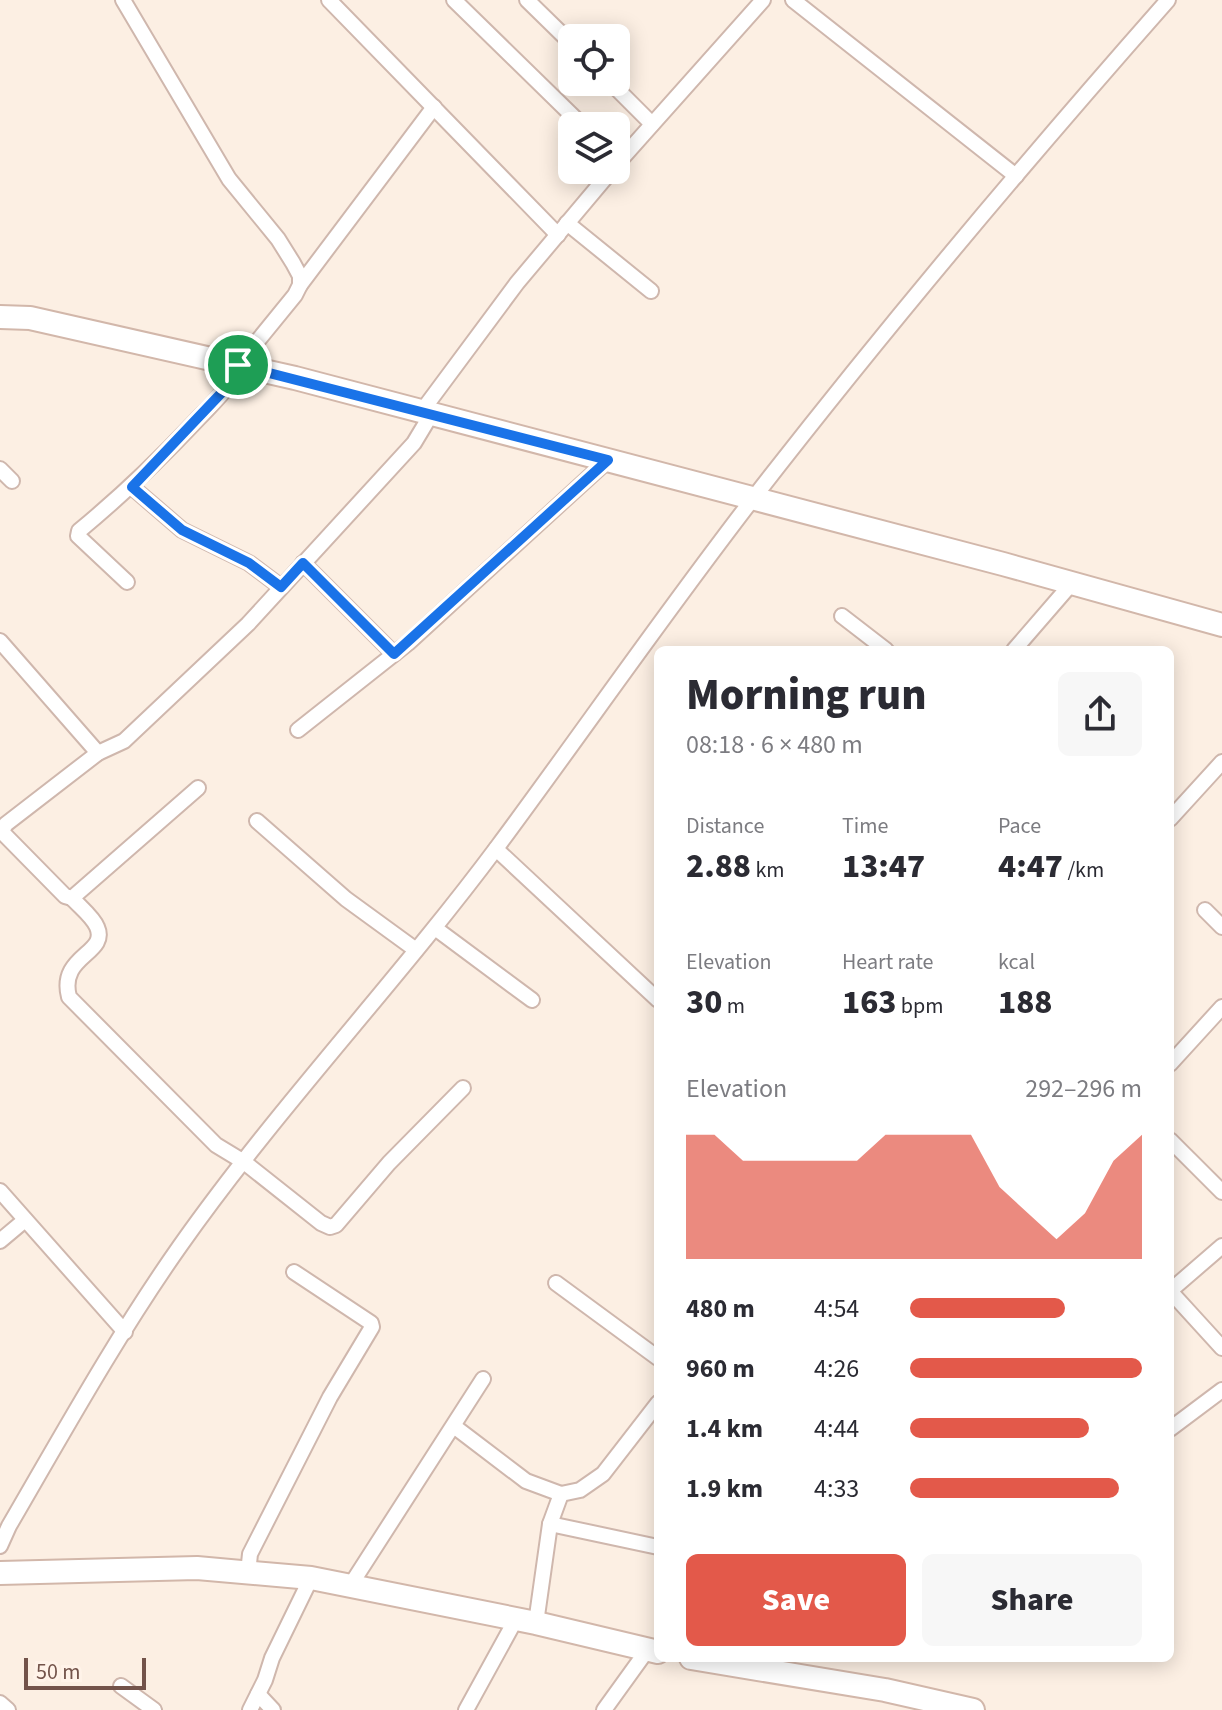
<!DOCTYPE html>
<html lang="en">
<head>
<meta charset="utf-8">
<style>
	body { margin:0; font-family:"Source Sans 3",sans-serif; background:#f7f7f7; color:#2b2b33; height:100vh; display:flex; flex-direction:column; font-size:30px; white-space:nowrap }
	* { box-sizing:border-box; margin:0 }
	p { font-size:26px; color:#7c7c81 }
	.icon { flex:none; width:44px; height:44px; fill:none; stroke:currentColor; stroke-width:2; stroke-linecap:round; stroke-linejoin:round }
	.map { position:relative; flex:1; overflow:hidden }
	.drawer { position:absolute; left:654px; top:646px; width:520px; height:1016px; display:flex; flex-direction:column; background:#fff; border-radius:12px; box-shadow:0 4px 20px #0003 }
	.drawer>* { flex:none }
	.tools { position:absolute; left:558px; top:24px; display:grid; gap:16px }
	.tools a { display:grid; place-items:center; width:72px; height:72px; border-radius:12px; background:#fff; box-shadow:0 4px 20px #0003; font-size:40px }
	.scale { position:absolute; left:24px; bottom:20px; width:122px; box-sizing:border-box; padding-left:8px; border:4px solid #73534a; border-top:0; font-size:22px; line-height:28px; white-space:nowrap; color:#73534a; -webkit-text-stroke:6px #fff3e9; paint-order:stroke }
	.pin { position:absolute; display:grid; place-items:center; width:68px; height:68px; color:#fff; margin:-34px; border:4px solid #fff; border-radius:50%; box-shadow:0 2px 8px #0007 }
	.round { display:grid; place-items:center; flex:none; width:84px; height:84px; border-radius:12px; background:#f7f7f7 }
	.summary { display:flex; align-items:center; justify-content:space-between; height:136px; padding:0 32px }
	h1 { font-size:44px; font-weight:800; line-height:60px }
	.metrics { display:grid; grid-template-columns:repeat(3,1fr); gap:12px; height:136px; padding:8px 32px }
	.metrics div { display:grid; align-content:center }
	.metrics b { font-size:34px; font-weight:800 }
	.metrics small { font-size:22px; font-weight:400 }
	.metrics p { font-size:22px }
	.chart { height:224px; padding:16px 32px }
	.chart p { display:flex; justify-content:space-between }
	.chart svg { width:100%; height:144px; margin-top:8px; fill:#e3594a; opacity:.7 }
	.primary-button { display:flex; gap:16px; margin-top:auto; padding:16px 32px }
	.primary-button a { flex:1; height:92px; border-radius:12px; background:#e3594a; color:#fff; font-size:32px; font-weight:800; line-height:92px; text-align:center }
	.primary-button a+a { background:#f7f7f7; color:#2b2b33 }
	ul { padding:0 32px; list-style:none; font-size:26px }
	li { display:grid; grid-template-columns:128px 96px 1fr; align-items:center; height:60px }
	li i { height:20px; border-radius:10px; background:#e3594a }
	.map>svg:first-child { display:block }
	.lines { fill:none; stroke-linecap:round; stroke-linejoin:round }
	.street-casing { stroke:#cfb7ad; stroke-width:18 }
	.secondary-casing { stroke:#d2b7aa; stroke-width:26 }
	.street { stroke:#fff; stroke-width:14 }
	.secondary { stroke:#fff; stroke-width:22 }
	.route-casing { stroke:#fff; stroke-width:16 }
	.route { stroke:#1a73e8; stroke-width:10 }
</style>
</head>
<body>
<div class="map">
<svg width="1222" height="1710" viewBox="0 0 1222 1710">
	<rect width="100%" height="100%" fill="#fcefe3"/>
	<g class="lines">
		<defs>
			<g id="street">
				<path d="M123 0 229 179 278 239 293 263 300 276V285L295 295 238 365C230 389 210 406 193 424 157 462 120 497 79 531L78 536 127 582"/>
				<path d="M329 0 558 235"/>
				<path d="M454 0 583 126"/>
				<path d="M527 0 572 44"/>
				<path d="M793 0 1016 176"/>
				<path d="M610 82 652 124"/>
				<path d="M616 165 763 0"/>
				<path d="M567 223 651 291"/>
				<path d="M300 285 434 107"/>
				<path d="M422 411 517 283 612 170"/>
				<path d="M0 469 12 481"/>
				<path d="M132 487 182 530 249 563 281 587"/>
				<path d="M303 563 394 654"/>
				<path d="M842 616 886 650"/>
				<path d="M0 641 98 753"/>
				<path d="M1014 650 1072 583"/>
				<path d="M298 730 408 643 608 460"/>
				<path d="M1170 819 1222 762"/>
				<path d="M257 821 346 899 416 950"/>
				<path d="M1 831 65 896 72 898 198 788"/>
				<path d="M0 833 6 824 98 753 124 741 248 624 414 443 432 413"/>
				<path d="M496 849 658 1000"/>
				<path d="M72 898C80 907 93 917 97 927 109 954 58 955 69 997L216 1145 244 1162 321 1223 330 1227 336 1225 389 1163 463 1088"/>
				<path d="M1205 910 1222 927"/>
				<path d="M435 928 532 1000"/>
				<path d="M1170 1064 1222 1007"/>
				<path d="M1170 1140 1222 1192"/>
				<path d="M0 1191 125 1332"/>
				<path d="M0 1241 25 1220"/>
				<path d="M556 1283 658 1358"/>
				<path d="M1170 1291 1222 1348"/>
				<path d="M1170 1291 1222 1246"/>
				<path d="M455 1427 526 1481 561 1494"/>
				<path d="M1170 1429 1222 1390"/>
				<path d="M550 1524 658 1547"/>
				<path d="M0 1546 9 1526C63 1433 118 1334 180 1246 278 1107 396 983 498 846 584 730 666 611 755 496 887 326 1026 161 1168 0"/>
				<path d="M248 1573 250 1554 330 1397 372 1327 371 1323 294 1272"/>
				<path d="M350 1586 483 1379"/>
				<path d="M536 1623 550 1524 561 1494 580 1490 603 1474 658 1403"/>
				<path d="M121 1686 154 1710"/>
				<path d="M258 1694 273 1710"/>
				<path d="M0 1703 8 1710"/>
				<path d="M250 1710 265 1680 272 1658 311 1578"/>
				<path d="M466 1710 516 1619"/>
				<path d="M604 1710 648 1649"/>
			</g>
			<g id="secondary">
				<path d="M0 317 30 318 295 378 1003 564 1222 625"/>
				<path d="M0 1573 197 1568 311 1578 536 1623 658 1652"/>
				<path d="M691 1658 885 1690 973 1710"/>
			</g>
		</defs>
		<use href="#street" class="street-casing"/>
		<use href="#secondary" class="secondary-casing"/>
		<use href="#street" class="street"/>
		<use href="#secondary" class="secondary"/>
	</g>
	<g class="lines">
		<defs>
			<path id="route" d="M238 365 608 460 394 654 303 563 281 587 249 563 182 530 132 487 229 385Z"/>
		</defs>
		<use href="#route" class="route-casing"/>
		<use href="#route" class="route"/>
	</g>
</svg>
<div class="tools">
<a><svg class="icon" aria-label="locate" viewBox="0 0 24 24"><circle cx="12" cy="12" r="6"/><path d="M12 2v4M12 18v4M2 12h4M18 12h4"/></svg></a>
<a><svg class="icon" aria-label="layers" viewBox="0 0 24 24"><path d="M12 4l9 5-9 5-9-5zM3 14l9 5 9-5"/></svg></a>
</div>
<div class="scale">50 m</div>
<div class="pin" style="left:238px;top:365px;background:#1e9e55"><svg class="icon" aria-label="arrive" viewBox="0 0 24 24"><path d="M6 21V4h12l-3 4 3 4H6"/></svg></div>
<section class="drawer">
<div class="summary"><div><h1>Morning run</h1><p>08:18 · 6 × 480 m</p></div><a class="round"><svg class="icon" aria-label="share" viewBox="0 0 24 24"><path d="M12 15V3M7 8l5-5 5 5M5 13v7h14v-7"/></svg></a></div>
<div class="metrics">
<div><p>Distance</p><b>2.88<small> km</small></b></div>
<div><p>Time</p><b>13:47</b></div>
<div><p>Pace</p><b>4:47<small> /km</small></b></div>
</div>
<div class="metrics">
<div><p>Elevation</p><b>30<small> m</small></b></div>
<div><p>Heart rate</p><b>163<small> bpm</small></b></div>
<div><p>kcal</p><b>188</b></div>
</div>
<div class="chart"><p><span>Elevation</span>292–296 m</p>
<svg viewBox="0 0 160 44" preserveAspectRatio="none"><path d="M0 44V6L10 6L20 14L30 14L40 14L50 14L60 14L70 6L80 6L90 6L100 6L110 22L120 30L130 38L140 30L150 14L160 6V44z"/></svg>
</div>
<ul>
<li><b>480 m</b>4:54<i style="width:67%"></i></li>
<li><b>960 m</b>4:26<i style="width:100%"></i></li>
<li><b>1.4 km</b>4:44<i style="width:77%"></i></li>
<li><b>1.9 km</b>4:33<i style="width:90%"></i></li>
</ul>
<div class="primary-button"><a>Save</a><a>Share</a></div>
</section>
</div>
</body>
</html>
